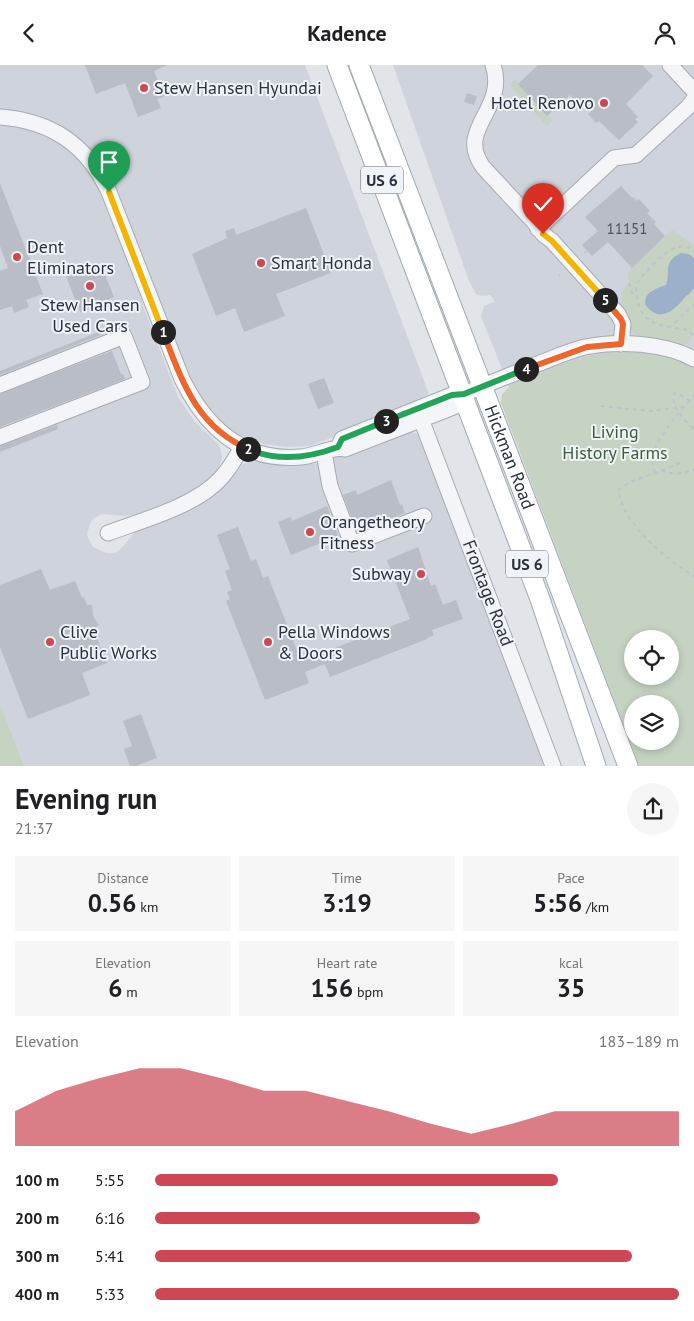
<!DOCTYPE html>
<html lang="en">
<head>
<meta charset="utf-8">
<style>
	body { margin:0; font-family:"PT Sans",sans-serif; background:#f6f6f6; color:#202124; height:100vh; display:flex; flex-direction:column; font-size:19px; white-space:nowrap }
	* { box-sizing:border-box; margin:0 }
	p { font-size:16px; color:#757577 }
	.icon { flex:none; width:28px; height:28px; fill:none; stroke:currentColor; stroke-width:2; stroke-linecap:round; stroke-linejoin:round }
	.map { position:relative; height:701px; overflow:hidden }
	.details { display:flex; flex-direction:column; background:#fff; flex:1 }
	.details>* { flex:none }
	.buttons { position:absolute; left:624px; top:565px; display:grid; gap:10px }
	.buttons a { display:grid; place-items:center; width:55px; height:55px; border-radius:50%; background:#fff; box-shadow:0 2px 8px #0003; font-size:25px }
	.pin { position:absolute; display:grid; place-items:center; width:42px; height:42px; color:#fff; margin:-51px -21px; border-radius:50% 50% 50% 0; rotate:-45deg; box-shadow:0 0 5px #0007 }
	.pin .icon { rotate:45deg }
	.km { position:absolute; width:25px; height:25px; margin:-12px; border-radius:50%; background:#222; color:#fff; font-size:14px; line-height:25px; text-align:center }
	.round { display:grid; place-items:center; flex:none; width:52px; height:52px; border-radius:26px; background:#f6f6f6 }
	.summary { display:flex; align-items:center; justify-content:space-between; height:85px; padding:0 15px }
	h1 { font-size:28px; font-weight:800; line-height:38px }
	.figures { display:grid; grid-template-columns:repeat(3,1fr); gap:8px; height:85px; padding:5px 15px }
	.figures div { display:grid; align-content:center; border-radius:0px; background:#f6f6f6; text-align:center }
	.figures b { font-size:25px; font-weight:800 }
	.figures small { font-size:14px; font-weight:400 }
	.figures p { font-size:14px }
	.chart { height:140px; padding:10px 15px }
	.chart p { display:flex; justify-content:space-between }
	.chart svg { width:100%; height:90px; margin-top:5px; fill:#cd4755; opacity:.7 }
	ul { padding:0 15px; list-style:none; font-size:16px }
	li { display:grid; grid-template-columns:80px 60px 1fr; align-items:center; height:38px }
	li i { height:12px; border-radius:6px; background:#cd4755 }
	header { display:flex; justify-content:space-between; align-items:center; height:65px; padding:0 15px; background:#fff; font-size:22px; font-weight:800 }
	.map>svg:first-child { display:block }
	.built { fill:#cfd3db }
	.green { fill:#c6d3c2; fill-rule:evenodd }
	.water { fill:#9cb0c9 }
	.building { fill:#b8bdc6 }
	.lines { fill:none; stroke-linecap:round; stroke-linejoin:round }
	.minor-casing { stroke:#a6abb3; stroke-width:17 }
	.major-casing { stroke:#a0a8b5; stroke-width:21 }
	.path { stroke:#bfc2c8; stroke-width:2; stroke-dasharray:4 4; stroke-linecap:butt }
	.minor { stroke:#f4f5f8; stroke-width:15 }
	.major { stroke:#fff; stroke-width:19 }
	.split-1-casing { stroke:#fff; stroke-width:10 }
	.split-2-casing { stroke:#fff; stroke-width:10 }
	.split-3-casing { stroke:#fff; stroke-width:10 }
	.split-4-casing { stroke:#fff; stroke-width:10 }
	.split-5-casing { stroke:#fff; stroke-width:10 }
	.split-6-casing { stroke:#fff; stroke-width:10 }
	.split-1 { stroke:#f5b400; stroke-width:6 }
	.split-2 { stroke:#f0652b; stroke-width:6 }
	.split-3 { stroke:#22a559; stroke-width:6 }
	.split-4 { stroke:#22a559; stroke-width:6 }
	.split-5 { stroke:#f0652b; stroke-width:6 }
	.split-6 { stroke:#f5b400; stroke-width:6 }
	.poi-dot { fill:#cd4755; stroke:#f0f3f7; stroke-width:2 }
	.labels { text-anchor:middle; stroke-width:4; stroke-linejoin:round; paint-order:stroke }
	.number-label { font-size:15px; fill:#4d5462 }
	.shield { fill:#f0f3f7; stroke:#656b78; stroke-width:1 }
	.shield-label { font-size:16px; font-weight:bold; fill:#293141 }
	.poi-label { font-size:18px; fill:#293141; stroke:#f0f3f7; text-anchor:start }
	.park-label { font-size:18px; fill:#3c5d37; stroke:#f0f3f7 }
	.street-label { font-size:18px; fill:#293141; stroke:#f0f3f7 }
</style>
</head>
<body>
<header><svg class="icon" aria-label="back" viewBox="0 0 24 24"><path d="M15 5l-7 7 7 7"/></svg>Kadence<svg class="icon" aria-label="person" viewBox="0 0 24 24"><circle cx="12" cy="8" r="4"/><path d="M4 21q1-7 8-7t8 7"/></svg></header>
<div class="map">
<svg width="694" height="701" viewBox="0 0 694 701">
	<rect width="100%" height="100%" fill="#e1e4e9"/>
	<g class="built">
		<path d="M0 0H305L429 329 391 350 310 381 287 382 263 379 238 369 225 361 206 343 190 316 116 124 108 109 89 83 70 67 57 60 29 48 0 44Z"/>
		<path d="M393 0H694V296L512 329 481 251 484 241 494 237V235L490 230 482 231 476 229 469 216Z"/>
		<path d="M0 59 25 62 56 76 81 96 98 119 139 224 143 241 178 332 195 357 219 380 221 387 222 394 218 405 204 419 188 429 138 449 125 451 102 449 94 453 91 457 87 468 88 473 93 482 106 488H114L119 486 136 466 207 434 225 420 242 400 250 396 296 401 320 398 404 367 410 366 417 369 420 372 547 701H24L0 638Z"/>
	</g>
	<g class="green">
		<path d="M515 15 529 31 524 36 510 20Z"/>
		<path d="M535 38 553 55 547 61 530 43Z"/>
		<path d="M672 165 694 180V193L689 189 675 192 668 203 666 220 651 225 656 249 665 250 681 237 694 223V268L689 277 681 281 641 272 632 266 621 240 622 228 628 218V207Z"/>
		<path d="M631 285 694 296V701H639L501 338 502 329 509 322V319C552 303 584 287 631 285ZM632 574H670V611H632ZM632 639H670V676H632Z"/>
		<path d="M0 638 24 701H0Z"/>
	</g>
	<path class="water" d="M681 188 689 189 694 193V223L688 230 686 231C675 245 659 260 645 239 645 226 656 224 666 220 671 207 662 197 681 188Z"/>
	<g class="building">
		<path d="M85 0H168L154 6 164 32 157 34 161 43 138 52 125 18 96 29Z"/>
		<path d="M538 0H642L653 11 626 39 638 52 635 54 638 57 619 75 599 56 596 58 588 49 591 47 580 35 577 38 570 30 547 51 518 19Z"/>
		<path d="M467 28 477 31 474 40 464 37Z"/>
		<path d="M0 118 43 229 26 235 29 242 14 248 12 241 0 245V206L8 203 0 181Z"/>
		<path d="M621 121 632 133 633 132 637 136 639 134 650 146 647 148 656 157 654 159 665 171 632 203 608 177 592 191 582 180 598 166 585 152Z"/>
		<path d="M306 143 331 208 276 229 285 251 244 267 235 243 216 251 192 189 227 173 225 166 234 163 236 170Z"/>
		<path d="M101 200 114 232 80 247 66 211Z"/>
		<path d="M104 265 105 268 0 310V306Z"/>
		<path d="M112 286 121 309H123L125 314 0 362V329Z"/>
		<path d="M324 313 334 338 318 344 308 319Z"/>
		<path d="M57 360 58 364 0 387V381Z"/>
		<path d="M391 415 400 440 402 439 405 448 377 459 374 451 354 459 343 430 356 425 357 430Z"/>
		<path d="M327 441 338 471 291 490 278 457 290 452 292 456Z"/>
		<path d="M238 462 251 496 256 494 263 513 268 511 301 596 410 554 387 495 418 482 431 521 435 519 443 540 456 535 463 554 432 565 434 570 427 573V574L330 612 325 599 305 607 309 618 265 635 226 536 230 534 227 527 232 525 225 506 230 504 217 470Z"/>
		<path d="M41 504 50 525 75 516 82 533 84 532 87 540H92L93 551 99 560 96 562 100 572 97 573 107 598 82 608 90 630 28 654 0 582V520Z"/>
		<path d="M141 649 157 693 136 701H130L124 684 132 681 123 656Z"/>
	</g>
	<g class="lines">
		<defs>
			<g id="minor">
				<path d="M493 0C508 45 455 63 483 102L534 157 543 169 552 176 618 249 623 259 621 279"/>
				<path d="M670 0 694 26"/>
				<path d="M0 52C52 56 87 80 109 127L182 314C206 363 243 397 301 392 315 391 332 381 345 384L456 341 464 329"/>
				<path d="M538 164 614 93 636 90 688 42 694 34"/>
				<path d="M0 320 124 271 142 317 0 372"/>
				<path d="M421 354 553 701"/>
				<path d="M338 383 342 374 452 330 464 329C487 319 511 310 535 300 551 294 568 286 585 282 618 275 665 278 694 294"/>
				<path d="M324 388 330 421 352 479 424 451"/>
				<path d="M108 468C143 455 196 441 221 413 230 403 236 393 242 381"/>
			</g>
			<g id="major">
				<path d="M337 0 540 534 596 701"/>
				<path id="s1" d="M359 0 628 701"/>
			</g>
		</defs>
		<use href="#minor" class="minor-casing"/>
		<use href="#major" class="major-casing"/>
		<g class="path">
			<path d="M530 37 532 35"/>
			<path d="M585 188 586 186"/>
			<path d="M559 211 560 210"/>
			<path d="M629 218 632 228 636 230"/>
			<path d="M669 263 694 239"/>
			<path d="M693 270C688 264 684 264 676 263 646 259 638 252 636 221 639 215 644 210 648 205 660 192 675 174 694 185"/>
			<path d="M690 336 679 329 674 328C670 341 685 356 694 364"/>
			<path d="M601 341 650 346 684 342"/>
			<path d="M680 398 628 418 618 425C624 460 665 494 694 511"/>
			<path d="M662 405C673 411 683 408 694 405"/>
			<path d="M655 408C654 404 653 400 653 396 653 374 681 347 694 330"/>
		</g>
		<use href="#minor" class="minor"/>
		<use href="#major" class="major"/>
	</g>
	<g class="lines">
		<defs>
			<path id="split-1" d="M109 127 163 267"/>
			<path id="split-2" d="M163 267C182 316 196 361 248 384"/>
			<path id="split-3" d="M248 384C278 397 309 393 338 382L342 374 386 356"/>
			<path id="split-4" d="M386 356 452 330 464 329 526 304"/>
			<path id="split-5" d="M526 304 587 282 621 279 623 259 621 254 605 235"/>
			<path id="split-6" d="M543 169 552 176 605 235"/>
		</defs>
		<use href="#split-1" class="split-1-casing"/>
		<use href="#split-2" class="split-2-casing"/>
		<use href="#split-3" class="split-3-casing"/>
		<use href="#split-4" class="split-4-casing"/>
		<use href="#split-5" class="split-5-casing"/>
		<use href="#split-6" class="split-6-casing"/>
		<use href="#split-1" class="split-1"/>
		<use href="#split-2" class="split-2"/>
		<use href="#split-3" class="split-3"/>
		<use href="#split-4" class="split-4"/>
		<use href="#split-5" class="split-5"/>
		<use href="#split-6" class="split-6"/>
	</g>
	<g class="poi-dot">
		<circle cx="144" cy="23" r="5"/>
		<circle cx="604" cy="38" r="5"/>
		<circle cx="17" cy="192" r="5"/>
		<circle cx="261" cy="198" r="5"/>
		<circle cx="90" cy="221" r="5"/>
		<circle cx="310" cy="467" r="5"/>
		<circle cx="421" cy="509" r="5"/>
		<circle cx="50" cy="577" r="5"/>
		<circle cx="268" cy="577" r="5"/>
	</g>
	<g class="labels">
		<g class="number-label">
			<text x="627" y="169">11151</text>
		</g>
		<g class="shield">
			<rect x="361" y="101.5" width="42" height="27" rx="4"/>
			<rect x="506" y="485.5" width="42" height="27" rx="4"/>
		</g>
		<g class="shield-label">
			<text x="382" y="121">US 6</text>
			<text x="527" y="505">US 6</text>
		</g>
		<g class="poi-label">
			<text x="154" y="29">Stew Hansen Hyundai</text>
			<text x="594" y="44" text-anchor="end">Hotel Renovo</text>
			<text x="27" y="188">Dent<tspan x="27" dy="21">Eliminators</tspan></text>
			<text x="271" y="204">Smart Honda</text>
			<text x="90" y="246" text-anchor="middle">Stew Hansen<tspan x="90" dy="21">Used Cars</tspan></text>
			<text x="320" y="463">Orangetheory<tspan x="320" dy="21">Fitness</tspan></text>
			<text x="411" y="515" text-anchor="end">Subway</text>
			<text x="60" y="573">Clive<tspan x="60" dy="21">Public Works</tspan></text>
			<text x="278" y="573">Pella Windows<tspan x="278" dy="21">&amp; Doors</tspan></text>
		</g>
		<g class="park-label">
			<text x="615" y="373">Living<tspan x="615" dy="21">History Farms</tspan></text>
		</g>
		<g class="street-label">
			<text dy="6" stroke="none"><textPath href="#s1" startOffset="420">Hickman Road</textPath></text>
			<text transform="translate(488 528) rotate(69)" y="6">Frontage Road</text>
		</g>
	</g>
</svg>
<div class="buttons">
<a><svg class="icon" aria-label="locate" viewBox="0 0 24 24"><circle cx="12" cy="12" r="6"/><path d="M12 2v4M12 18v4M2 12h4M18 12h4"/></svg></a>
<a><svg class="icon" aria-label="layers" viewBox="0 0 24 24"><path d="M12 4l9 5-9 5-9-5zM3 14l9 5 9-5"/></svg></a>
</div>
<div class="pin" style="left:109px;top:127px;background:#1e9e55"><svg class="icon" aria-label="arrive" viewBox="0 0 24 24"><path d="M6 21V4h12l-3 4 3 4H6"/></svg></div>
<div class="pin" style="left:543px;top:169px;background:#d93025"><svg class="icon" aria-label="check" viewBox="0 0 24 24"><path d="M5 12l5 5 9-10"/></svg></div>
<b class="km" style="left:163px;top:267px">1</b>
<b class="km" style="left:248px;top:384px">2</b>
<b class="km" style="left:386px;top:356px">3</b>
<b class="km" style="left:526px;top:304px">4</b>
<b class="km" style="left:605px;top:235px">5</b>
</div>
<section class="details">
<div class="summary"><div><h1>Evening run</h1><p>21:37</p></div><a class="round"><svg class="icon" aria-label="share" viewBox="0 0 24 24"><path d="M12 15V3M7 8l5-5 5 5M5 13v7h14v-7"/></svg></a></div>
<div class="figures">
<div><p>Distance</p><b>0.56<small> km</small></b></div>
<div><p>Time</p><b>3:19</b></div>
<div><p>Pace</p><b>5:56<small> /km</small></b></div>
</div>
<div class="figures">
<div><p>Elevation</p><b>6<small> m</small></b></div>
<div><p>Heart rate</p><b>156<small> bpm</small></b></div>
<div><p>kcal</p><b>35</b></div>
</div>
<div class="chart"><p><span>Elevation</span>183–189 m</p>
<svg viewBox="0 0 160 44" preserveAspectRatio="none"><path d="M0 44V27L10 17L20 11L30 6L40 6L50 11L60 17L70 17L80 22L90 27L100 33L110 38L120 33L130 27L140 27L150 27L160 27V44z"/></svg>
</div>
<ul>
<li><b>100 m</b>5:55<i style="width:77%"></i></li>
<li><b>200 m</b>6:16<i style="width:62%"></i></li>
<li><b>300 m</b>5:41<i style="width:91%"></i></li>
<li><b>400 m</b>5:33<i style="width:100%"></i></li>
</ul>
</section>
</body>
</html>
